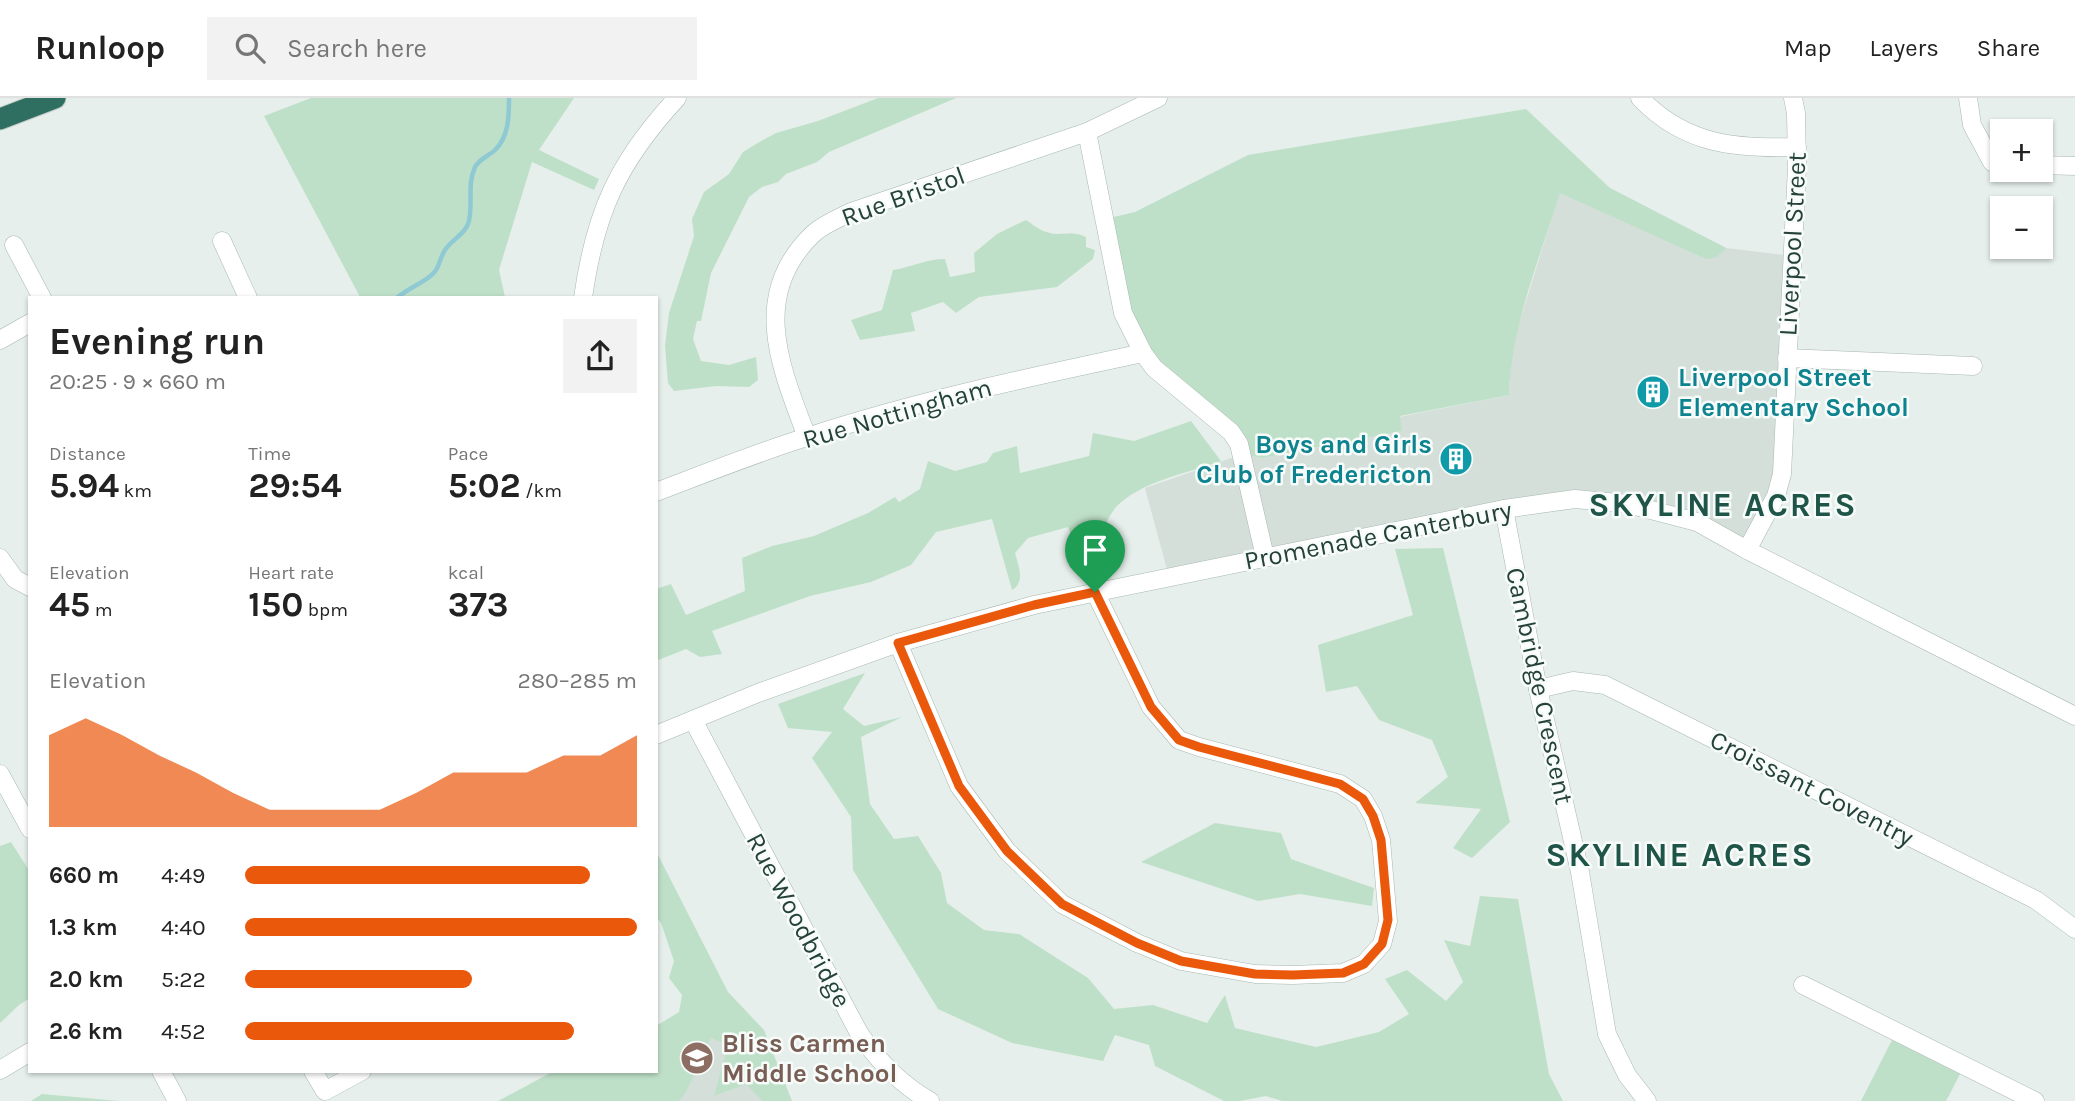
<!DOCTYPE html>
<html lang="en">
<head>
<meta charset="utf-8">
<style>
	body { margin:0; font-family:Karla,sans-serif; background:#f2f2f2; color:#222; height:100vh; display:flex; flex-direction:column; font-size:26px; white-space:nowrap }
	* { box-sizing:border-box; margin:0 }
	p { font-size:23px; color:#767676 }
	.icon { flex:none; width:38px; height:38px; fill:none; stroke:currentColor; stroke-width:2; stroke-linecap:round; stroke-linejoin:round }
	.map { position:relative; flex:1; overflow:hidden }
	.details { position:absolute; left:28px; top:198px; width:630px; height:777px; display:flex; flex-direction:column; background:#fff; border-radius:0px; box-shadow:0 2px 5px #0004 }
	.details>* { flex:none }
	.tools { position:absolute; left:1990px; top:21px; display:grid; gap:14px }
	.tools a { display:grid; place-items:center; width:63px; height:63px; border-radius:0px; background:#fff; box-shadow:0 2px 5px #0004; font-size:35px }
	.pin { position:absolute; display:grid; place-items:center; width:60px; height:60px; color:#fff; margin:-72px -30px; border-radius:50% 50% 50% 0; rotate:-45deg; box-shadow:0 0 7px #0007 }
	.pin .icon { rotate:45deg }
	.round { display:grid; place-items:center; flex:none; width:74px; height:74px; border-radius:0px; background:#f2f2f2 }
	.head { display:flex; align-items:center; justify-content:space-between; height:119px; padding:0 21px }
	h1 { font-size:38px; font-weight:700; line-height:52px }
	.stats { display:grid; grid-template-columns:repeat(3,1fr); gap:10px; height:119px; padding:7px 21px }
	.stats div { display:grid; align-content:center }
	.stats b { font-size:35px; font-weight:700 }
	.stats small { font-size:19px; font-weight:400 }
	.stats p { font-size:19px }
	.chart { height:196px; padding:14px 21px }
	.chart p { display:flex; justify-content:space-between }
	.chart svg { width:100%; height:126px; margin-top:7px; fill:#ea580c; opacity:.7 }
	ul { padding:0 21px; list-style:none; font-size:23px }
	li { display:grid; grid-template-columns:112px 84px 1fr; align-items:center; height:52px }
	li i { height:18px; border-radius:9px; background:#ea580c }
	header { display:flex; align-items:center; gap:42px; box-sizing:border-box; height:98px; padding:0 35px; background:#fff; border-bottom:2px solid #e0e0e0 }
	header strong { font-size:33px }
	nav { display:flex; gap:38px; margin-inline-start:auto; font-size:24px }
	.search { width:490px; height:63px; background:#f2f2f2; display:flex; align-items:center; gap:18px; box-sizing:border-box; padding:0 24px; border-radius:0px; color:#767676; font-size:26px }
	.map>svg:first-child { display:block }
	.built { fill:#d4dfda }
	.green { fill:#bfe0c8 }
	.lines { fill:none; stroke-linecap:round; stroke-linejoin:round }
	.stream { stroke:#8ec9d4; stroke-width:4.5 }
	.minor-casing { stroke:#a8b8b2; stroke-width:19 }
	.highway-casing { stroke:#c2cac8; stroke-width:23 }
	.minor { stroke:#fff; stroke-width:18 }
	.highway { stroke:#2f6f62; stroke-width:21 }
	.route-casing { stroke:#fff; stroke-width:14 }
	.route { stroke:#ea580c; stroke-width:9 }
	.labels { text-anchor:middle; stroke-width:5; stroke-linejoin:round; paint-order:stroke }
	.street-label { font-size:26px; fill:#24423a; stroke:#f7fbf9 }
	.culture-label { font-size:26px; font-weight:bold; fill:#0d838f; stroke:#f7fbf9; text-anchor:start }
	.education-label { font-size:26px; font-weight:bold; fill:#785e54; stroke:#f7fbf9; text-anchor:start }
	.district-label { font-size:33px; font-weight:bold; letter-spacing:2px; fill:#1f5548; stroke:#f7fbf9 }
</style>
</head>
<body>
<header>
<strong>Runloop</strong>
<div class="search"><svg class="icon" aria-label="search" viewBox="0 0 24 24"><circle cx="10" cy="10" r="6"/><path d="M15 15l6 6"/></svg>Search here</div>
<nav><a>Map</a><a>Layers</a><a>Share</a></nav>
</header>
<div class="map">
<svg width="2075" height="1003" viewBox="0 0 2075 1003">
	<rect width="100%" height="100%" fill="#e6efeb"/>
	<g class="built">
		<path d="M1610 90 1726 150 1793 158 1782 376 1747 452 1628 406 1520 408 1169 479 1145 390 1243 356 1262 360 1402 333 1399 319 1509 297 1510 273 1516 235 1560 94Z"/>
		<path d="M720 932 762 1003H545L656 973Z"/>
	</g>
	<g class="green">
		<path d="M311 0H574L539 52 599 81 594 92 532 64 499 172 505 199H360L264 18Z"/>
		<path d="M878 0H956L829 54 817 64 786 76 778 84 762 89 749 99 711 175 701 223H697L693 241 701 263 729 267 756 259 758 282 749 289 716 288 674 293 668 285 665 248 669 215 694 138 692 121 704 94 729 76 743 54 761 43 776 35 818 23Z"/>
		<path d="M1526 11 1610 90 1726 150 1717 159 1706 161 1560 95C1540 160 1511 228 1509 297L1400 318 1402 333 1262 360 1243 356 1143 255 1101 122 1135 114 1248 57Z"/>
		<path d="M1026 122C1036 129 1045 136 1058 136 1070 136 1074 134 1086 139V149L1095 152 1093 161 1057 189 979 199 956 215 943 204 911 215 915 233 860 242 851 222 882 212 893 172C912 169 926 161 945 161L950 179 975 174 974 155 997 136Z"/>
		<path d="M1191 323 1221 363C1188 375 1146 382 1119 406 1106 418 1101 442 1087 456L1076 451 1068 429 1028 440 1015 455C1018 467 1026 484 1012 492L992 421 936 434 911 467 871 484 810 498 712 533 722 556 700 559 686 551 656 563V491L671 486 686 517 745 493 742 460 772 448 814 438 868 415 895 399 899 404 920 391 928 363 955 373 987 364 993 355 1017 348 1020 375 1089 358 1093 335 1134 343Z"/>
		<path d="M1443 450 1510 724 1472 760 1453 750 1481 711 1415 705 1448 679 1432 642 1379 622 1357 588 1326 594 1318 547 1413 517 1395 451Z"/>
		<path d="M865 575 843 611 864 628 902 619 861 639 870 706 894 741 918 738 941 775 947 805 984 832 1019 836 1088 880 1114 911 1153 907 1207 925 1225 897 1235 930 1316 949 1379 934 1409 916 1385 881 1407 872 1446 903 1463 884 1444 842 1470 848 1480 798 1518 801 1549 976 1563 1003H1282L1266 998 1240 1003H1224L1155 968 1149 947 1115 937 1103 963 1012 945 938 911 853 772 851 719 812 660 832 634 788 630 778 606Z"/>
		<path d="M1215 725 1281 735 1291 761 1374 790 1372 808 1300 796 1258 803 1141 764Z"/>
		<path d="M11 744 30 774V900L19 907 0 925V748Z"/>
		<path d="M656 753 728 894 764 932 792 1003H762L746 986 714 998 728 947 711 940 686 994 679 1003H498L554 973H656V928L679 914 682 897 669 880 674 863 661 825 656 818Z"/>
		<path d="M1892 942 1960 976 1946 1003H1861Z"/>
		<path d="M42 996 119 1003H31Z"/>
	</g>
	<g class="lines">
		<path class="stream" d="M397 200C407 191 419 187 429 179 440 172 439 161 445 152 452 141 466 136 469 123 473 104 467 87 475 69 480 60 489 58 495 52 509 39 509 17 509 0"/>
		<defs>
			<g id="minor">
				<path d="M1640 0C1685 47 1736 51 1797 49"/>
				<path d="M1968 0 1972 27 1992 64 2002 65"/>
				<path d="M1087 34 1123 215 1143 255 1154 270 1231 334 1239 346 1265 459"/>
				<path d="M2040 67 2075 68"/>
				<path d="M222 143 248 200"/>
				<path d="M14 147 42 200"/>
				<path d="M583 200C595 114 618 64 677 0"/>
				<path d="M0 242 30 225"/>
				<path d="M1787 260 1973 268"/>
				<path d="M807 339C780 268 749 196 814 135 824 126 839 120 851 114L1087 34 1158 0"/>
				<path d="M656 394C706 375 756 355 807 339 917 303 1030 279 1143 255"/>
				<path d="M1504 411 1538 591 1580 774 1607 936 1627 977 1647 1003"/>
				<path d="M1747 452 1776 398 1782 376 1797 69 1796 15 1793 0"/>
				<path d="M0 460 15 481 30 489"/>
				<path d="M898 545 959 688 1007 753 1062 806 1137 845 1181 863 1255 876 1293 877 1343 875 1364 866 1382 846 1388 823 1381 742 1373 718 1363 701 1340 686 1199 649 1179 642 1151 609 1095 494"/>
				<path d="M1538 591 1573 583 1605 587 2036 802 2075 831"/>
				<path d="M693 622 859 935C878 963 900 986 930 1003"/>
				<path d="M656 637 758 595 898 545 1034 507 1504 411 1575 401 1628 406 1697 424 1747 452 2075 618"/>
				<path d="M0 676 30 731"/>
				<path d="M1803 887 2035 1003"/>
				<path d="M0 972 30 954"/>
				<path d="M161 973 177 1003"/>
				<path d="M313 973 325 993 362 973"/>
			</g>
			<path id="highway" d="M0 21 55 0"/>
		</defs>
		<use href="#minor" class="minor-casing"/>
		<use href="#highway" class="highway-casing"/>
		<use href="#minor" class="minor"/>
		<use href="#highway" class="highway"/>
	</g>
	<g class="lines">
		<defs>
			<path id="route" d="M1095 494 1151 609 1179 642 1199 649 1340 686 1363 701 1373 718 1381 742 1388 822 1382 846 1364 866 1343 875 1293 877 1255 876 1181 863 1137 845 1062 806 1007 753 959 688 898 545 1034 507Z"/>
		</defs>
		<use href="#route" class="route-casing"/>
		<use href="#route" class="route"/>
	</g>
	<defs>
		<symbol id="building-disc" viewBox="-11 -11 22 22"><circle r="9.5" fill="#0f9aa8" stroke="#f7fbf9"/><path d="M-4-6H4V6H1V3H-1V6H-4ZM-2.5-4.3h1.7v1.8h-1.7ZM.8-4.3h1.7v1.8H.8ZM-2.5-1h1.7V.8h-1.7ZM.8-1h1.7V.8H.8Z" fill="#fff"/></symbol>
		<symbol id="school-disc" viewBox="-11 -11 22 22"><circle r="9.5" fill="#8d6e63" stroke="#f7fbf9"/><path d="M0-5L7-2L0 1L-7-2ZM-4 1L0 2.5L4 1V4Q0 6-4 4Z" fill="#fff"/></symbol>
	</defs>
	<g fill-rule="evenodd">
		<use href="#building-disc" x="1634" y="275" width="38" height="38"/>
		<use href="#building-disc" x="1437" y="342" width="38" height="38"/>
		<use href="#school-disc" x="678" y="941" width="38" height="38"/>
	</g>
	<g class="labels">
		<g class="street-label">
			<text transform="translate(903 98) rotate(-20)" y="9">Rue Bristol</text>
			<text transform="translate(1792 146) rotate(-87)" y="9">Liverpool Street</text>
			<text transform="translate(897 315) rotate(-16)" y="9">Rue Nottingham</text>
			<text transform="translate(1378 437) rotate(-11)" y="9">Promenade Canterbury</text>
			<text transform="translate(1540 588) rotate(78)" y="9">Cambridge Crescent</text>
			<text transform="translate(1812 690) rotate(27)" y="9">Croissant Coventry</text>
			<text transform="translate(799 822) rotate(62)" y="9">Rue Woodbridge</text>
		</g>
		<g class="culture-label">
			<text x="1678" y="288">Liverpool Street<tspan x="1678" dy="30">Elementary School</tspan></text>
			<text x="1432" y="355" text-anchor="end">Boys and Girls<tspan x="1432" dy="30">Club of Fredericton</tspan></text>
		</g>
		<g class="education-label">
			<text x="722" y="954">Bliss Carmen<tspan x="722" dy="30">Middle School</tspan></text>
		</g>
		<g class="district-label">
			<text x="1723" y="418">SKYLINE ACRES</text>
			<text x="1680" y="768">SKYLINE ACRES</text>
		</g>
	</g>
</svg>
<div class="tools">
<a>+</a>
<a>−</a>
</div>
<div class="pin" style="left:1095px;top:494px;background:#1e9e55"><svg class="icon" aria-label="arrive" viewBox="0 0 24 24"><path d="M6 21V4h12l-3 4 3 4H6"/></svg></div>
<section class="details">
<div class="head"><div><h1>Evening run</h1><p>20:25 · 9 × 660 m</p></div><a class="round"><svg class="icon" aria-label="share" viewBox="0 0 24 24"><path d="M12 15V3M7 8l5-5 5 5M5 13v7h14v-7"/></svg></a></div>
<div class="stats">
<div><p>Distance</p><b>5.94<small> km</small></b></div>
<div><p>Time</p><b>29:54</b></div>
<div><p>Pace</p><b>5:02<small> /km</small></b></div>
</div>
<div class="stats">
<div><p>Elevation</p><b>45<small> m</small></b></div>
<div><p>Heart rate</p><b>150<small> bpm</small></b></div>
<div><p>kcal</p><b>373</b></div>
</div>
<div class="chart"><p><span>Elevation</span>280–285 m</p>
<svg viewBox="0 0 160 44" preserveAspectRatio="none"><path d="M0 44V12L10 6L20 12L30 19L40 25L50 32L60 38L70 38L80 38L90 38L100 32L110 25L120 25L130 25L140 19L150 19L160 12V44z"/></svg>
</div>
<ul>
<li><b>660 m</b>4:49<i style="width:88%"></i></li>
<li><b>1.3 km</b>4:40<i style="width:100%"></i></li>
<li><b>2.0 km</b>5:22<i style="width:58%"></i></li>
<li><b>2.6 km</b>4:52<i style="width:84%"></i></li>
</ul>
</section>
</div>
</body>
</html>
